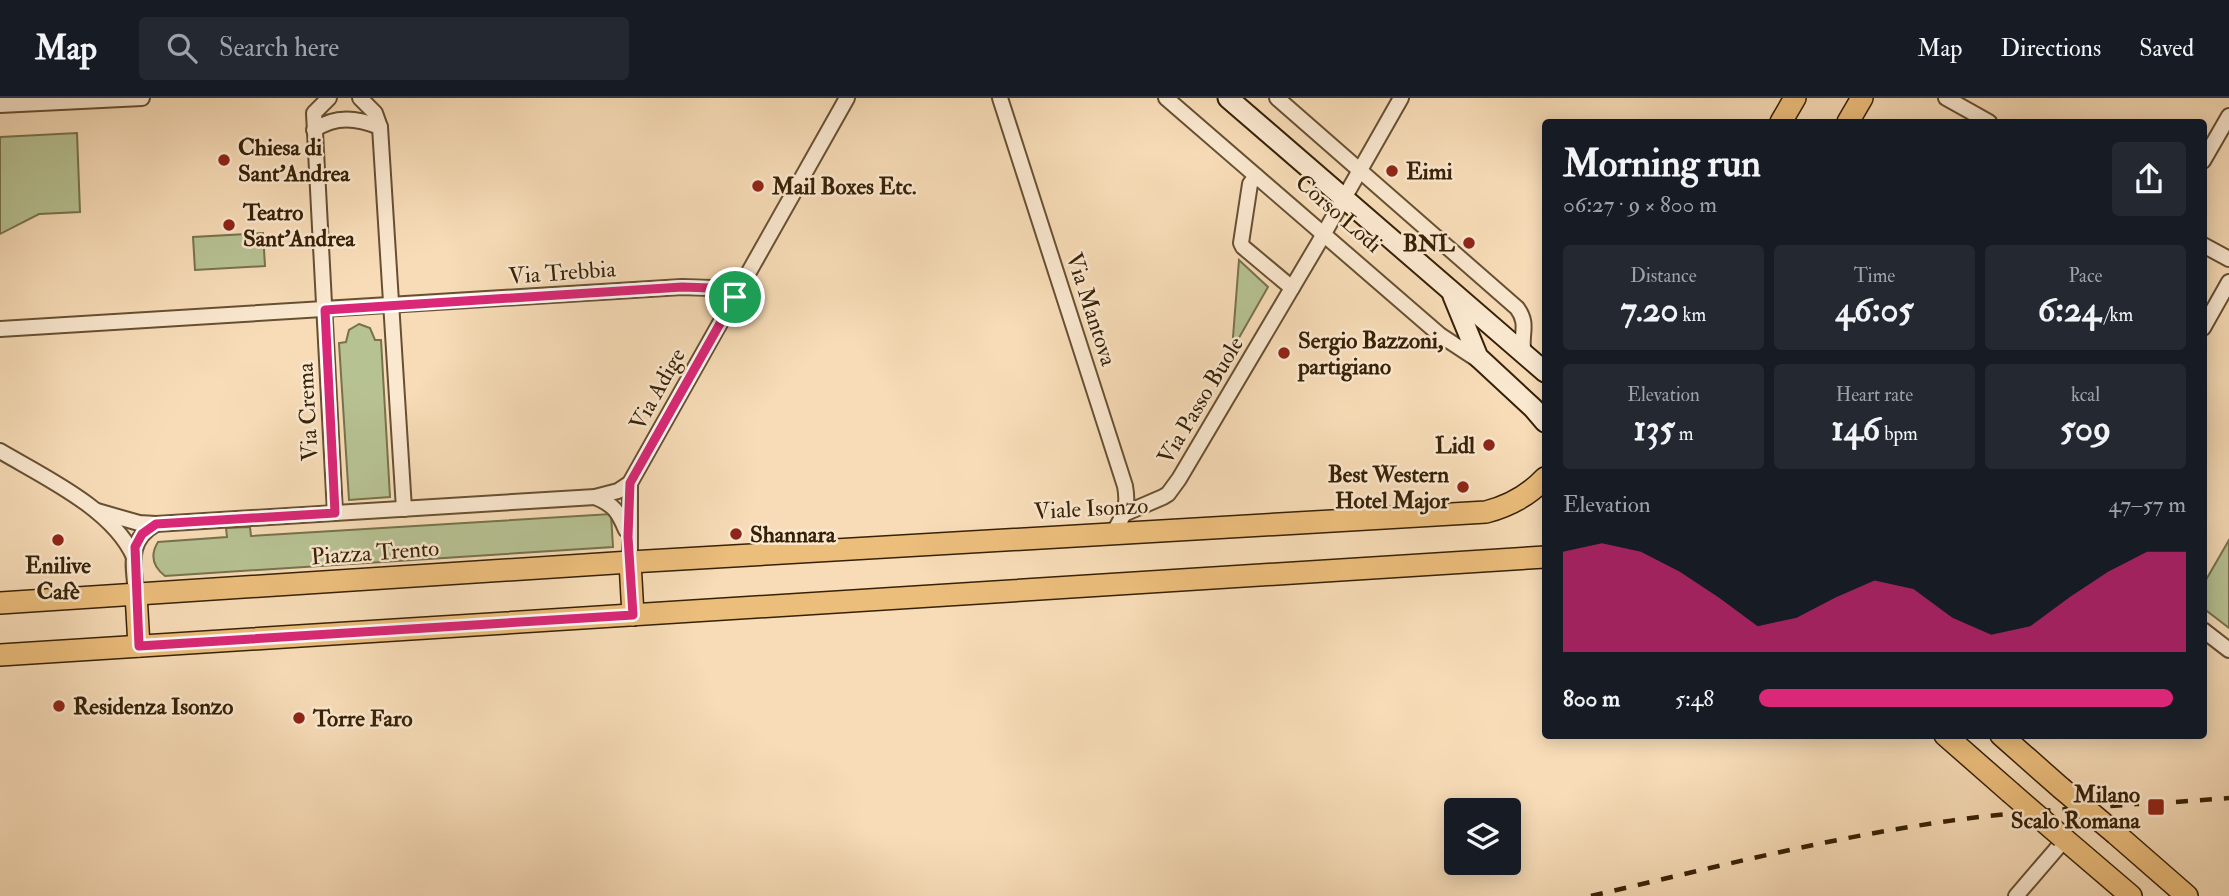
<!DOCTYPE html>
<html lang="en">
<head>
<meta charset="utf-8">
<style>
	body { margin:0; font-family:"IM FELL Double Pica",serif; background:#242831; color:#f1f3f6; height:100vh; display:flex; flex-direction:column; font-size:26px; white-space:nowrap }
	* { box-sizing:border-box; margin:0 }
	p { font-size:23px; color:#9ea1a6 }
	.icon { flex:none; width:38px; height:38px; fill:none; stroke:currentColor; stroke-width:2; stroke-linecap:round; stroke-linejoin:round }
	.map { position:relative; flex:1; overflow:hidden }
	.drawer { position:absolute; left:1542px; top:21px; width:665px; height:620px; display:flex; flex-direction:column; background:#171b24; border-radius:7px; box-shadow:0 4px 18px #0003 }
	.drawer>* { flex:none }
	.tools { position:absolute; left:1444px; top:700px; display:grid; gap:14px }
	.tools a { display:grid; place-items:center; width:77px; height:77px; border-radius:7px; background:#171b24; box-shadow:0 4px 18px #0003; font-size:35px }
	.pin { position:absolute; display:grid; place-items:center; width:60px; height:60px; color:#fff; margin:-30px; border:4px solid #fff; border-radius:50%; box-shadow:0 2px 7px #0007 }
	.round { display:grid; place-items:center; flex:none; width:74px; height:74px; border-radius:7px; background:#242831 }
	.headline { display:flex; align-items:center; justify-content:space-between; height:119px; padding:0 21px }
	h1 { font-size:38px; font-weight:800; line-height:52px }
	.figures { display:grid; grid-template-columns:repeat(3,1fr); gap:10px; height:119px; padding:7px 21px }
	.figures div { display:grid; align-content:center; border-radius:7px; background:#242831; text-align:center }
	.figures b { font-size:35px; font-weight:800 }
	.figures small { font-size:19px; font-weight:400 }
	.figures p { font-size:19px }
	.chart { height:196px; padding:14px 21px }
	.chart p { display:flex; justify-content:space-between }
	.chart svg { width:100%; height:126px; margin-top:7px; fill:#db2777; opacity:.7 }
	ul { padding:0 21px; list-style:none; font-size:23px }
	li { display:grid; grid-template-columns:112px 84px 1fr; align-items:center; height:52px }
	li i { height:18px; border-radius:9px; background:#db2777 }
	header { display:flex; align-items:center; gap:42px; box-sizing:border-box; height:98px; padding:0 35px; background:#171b24; border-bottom:2px solid #363941 }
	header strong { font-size:33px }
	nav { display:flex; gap:38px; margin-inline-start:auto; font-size:24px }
	.search { width:490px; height:63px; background:#242831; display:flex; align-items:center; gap:18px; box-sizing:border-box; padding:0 24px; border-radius:7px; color:#9ea1a6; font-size:26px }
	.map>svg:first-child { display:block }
	.green { fill:#b7c293; stroke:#77724c; stroke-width:2 }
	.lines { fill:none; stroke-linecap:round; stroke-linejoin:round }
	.minor-casing { stroke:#675032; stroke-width:18 }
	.secondary-casing { stroke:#372106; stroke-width:23 }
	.primary-casing { stroke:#372106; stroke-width:24 }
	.minor { stroke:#fae8d0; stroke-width:14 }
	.secondary { stroke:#fae8d0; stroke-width:19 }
	.primary { stroke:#ecbe7c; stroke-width:21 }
	.rail { stroke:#372106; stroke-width:4.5; stroke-dasharray:12 12; stroke-linecap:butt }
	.primary-bridge-casing { stroke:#372106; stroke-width:24; stroke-linecap:butt }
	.primary-bridge { stroke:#ecbe7c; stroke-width:21 }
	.route-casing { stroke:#fff; stroke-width:14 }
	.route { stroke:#db2777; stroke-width:9 }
	.poi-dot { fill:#8f2418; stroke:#fae8d0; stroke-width:2.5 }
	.labels { text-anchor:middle; stroke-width:5; stroke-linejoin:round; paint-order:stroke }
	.poi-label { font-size:23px; font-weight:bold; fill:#372106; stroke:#fae8d0; text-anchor:start }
	.street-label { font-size:23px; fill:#372106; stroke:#fae8d0 }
</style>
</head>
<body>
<header>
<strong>Map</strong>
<div class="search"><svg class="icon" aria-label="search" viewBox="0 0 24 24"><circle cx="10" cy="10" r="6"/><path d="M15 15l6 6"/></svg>Search here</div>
<nav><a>Map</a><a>Directions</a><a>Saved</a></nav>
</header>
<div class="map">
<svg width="2229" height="798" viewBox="0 0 2229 798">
	<rect width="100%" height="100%" fill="#f7dcb7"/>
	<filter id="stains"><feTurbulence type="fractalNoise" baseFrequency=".00286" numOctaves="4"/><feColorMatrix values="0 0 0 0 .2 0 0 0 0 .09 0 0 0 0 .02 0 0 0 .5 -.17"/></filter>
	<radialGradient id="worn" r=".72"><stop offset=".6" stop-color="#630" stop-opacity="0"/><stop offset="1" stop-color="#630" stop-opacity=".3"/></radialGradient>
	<g class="green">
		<path d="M77 35 80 114 39 116 0 136V39Z"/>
		<path d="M263 135 265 168 195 172 193 139Z"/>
		<path d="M1239 162 1268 189 1232 252Z"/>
		<path d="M359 226 370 230 375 242H381L390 399 349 402 339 245 346 244 349 232Z"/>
		<path d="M611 416 613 449 165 478C152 468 150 457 158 444L227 439 226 430 250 429 251 438Z"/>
		<path d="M2229 442V530L2203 510V487Z"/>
	</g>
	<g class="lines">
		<defs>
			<g id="minor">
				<path d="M329 0 314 15 335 415"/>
				<path d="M360 0 375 15 380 29 404 411"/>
				<path d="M1000 0 1125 388C1129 410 1124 417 1113 435"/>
				<path d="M1166 0 1440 237 1481 264"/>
				<path d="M1277 0 1517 210C1530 227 1519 238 1524 256"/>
				<path d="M1946 0 1989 24"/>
				<path d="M0 7 142 0"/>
				<path d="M314 32C336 17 357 20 380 29"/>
				<path d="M2203 63 2229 18"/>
				<path d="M1256 78 1250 86 1241 145 1243 149 1292 190"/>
				<path d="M2203 147 2229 161"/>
				<path d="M2203 230 2229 184"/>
				<path d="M0 231 682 189 711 190 735 199"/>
				<path d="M0 353C44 379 113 411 134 459"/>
				<path d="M630 385V464"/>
				<path d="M595 399C614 407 618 413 626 432"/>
				<path d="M97 413 139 425 156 426 595 399 618 393 630 385 847 0"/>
				<path d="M1126 415 1163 399 1168 396 1179 381 1318 146 1401 0"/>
				<path d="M136 496C134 467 126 443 156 426"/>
				<path d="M2203 532 2229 552"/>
				<path d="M2016 798 2065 741"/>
			</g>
			<g id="secondary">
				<path d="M1228 0 1545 274"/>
				<path d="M1453 198 1478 259 1533 310 1545 324"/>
			</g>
			<g id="primary">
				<path d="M1781 24 1795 0"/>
				<path d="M1848 24 1862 0"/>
				<path d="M630 464 633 517"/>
				<path d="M136 496 139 548"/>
				<path d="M0 505 630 464 1486 414C1509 408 1529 397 1545 380"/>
				<path d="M0 557 1545 459"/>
				<path d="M1945 637 2010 694"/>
				<path d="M2001 637 2061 690"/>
				<path d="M2116 736 2187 798"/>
				<path d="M2062 739 2131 798"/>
			</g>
		</defs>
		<use href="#minor" class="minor-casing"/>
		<use href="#secondary" class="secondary-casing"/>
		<use href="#primary" class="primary-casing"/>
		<use href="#minor" class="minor"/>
		<use href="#secondary" class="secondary"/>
		<use href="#primary" class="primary"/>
		<g class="rail">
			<path d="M2176 704 2229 700"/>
			<path d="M1591 798C1708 771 1823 741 1942 724 2007 714 2073 711 2139 706"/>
		</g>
		<defs>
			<g id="primary-bridge">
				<path d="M2061 690 2116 736"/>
				<path d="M2010 694 2062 739"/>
			</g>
		</defs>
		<use href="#primary-bridge" class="primary-bridge-casing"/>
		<use href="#primary-bridge" class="primary-bridge"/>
	</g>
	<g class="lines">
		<defs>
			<path id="route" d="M682 189 711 190 735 199 630 385 628 439 633 517 139 548 135 449 142 436 156 426 335 415 325 212Z"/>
		</defs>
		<use href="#route" class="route-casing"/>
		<use href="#route" class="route"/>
	</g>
	<g class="poi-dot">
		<circle cx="224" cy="62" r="7"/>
		<circle cx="1392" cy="73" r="7"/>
		<circle cx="758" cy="88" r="7"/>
		<circle cx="229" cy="127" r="7"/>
		<circle cx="1469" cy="145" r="7"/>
		<circle cx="1284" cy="255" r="7"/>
		<circle cx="1489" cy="347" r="7"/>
		<circle cx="1463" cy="389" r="7"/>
		<circle cx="736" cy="436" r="7"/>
		<circle cx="58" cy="442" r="7"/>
		<circle cx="59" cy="608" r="7"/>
		<circle cx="299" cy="620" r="7"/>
		<rect x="2147" y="700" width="18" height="18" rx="3.5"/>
	</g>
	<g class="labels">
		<g class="poi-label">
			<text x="238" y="57">Chiesa di<tspan x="238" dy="26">Sant'Andrea</tspan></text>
			<text x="1406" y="81">Eimi</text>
			<text x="772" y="96">Mail Boxes Etc.</text>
			<text x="243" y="122">Teatro<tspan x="243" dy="26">Sant'Andrea</tspan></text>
			<text x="1455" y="153" text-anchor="end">BNL</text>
			<text x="1298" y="250">Sergio Bazzoni,<tspan x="1298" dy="26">partigiano</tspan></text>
			<text x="1475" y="355" text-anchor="end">Lidl</text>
			<text x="1449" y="384" text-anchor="end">Best Western<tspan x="1449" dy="26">Hotel Major</tspan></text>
			<text x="750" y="444">Shannara</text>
			<text x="58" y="475" text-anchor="middle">Enilive<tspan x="58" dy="26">Cafè</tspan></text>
			<text x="73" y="616">Residenza Isonzo</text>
			<text x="313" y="628">Torre Faro</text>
			<text x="2140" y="704" text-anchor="end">Milano<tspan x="2140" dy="26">Scalo Romana</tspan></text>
		</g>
		<g class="street-label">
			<text transform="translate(1339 115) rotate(41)" y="8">Corso Lodi</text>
			<text transform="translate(562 174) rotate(-4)" y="8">Via Trebbia</text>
			<text transform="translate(1092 211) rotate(72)" y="8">Via Mantova</text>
			<text transform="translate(657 291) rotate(-61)" y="8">Via Adige</text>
			<text transform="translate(1200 302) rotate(-59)" y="8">Via Passo Buole</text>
			<text transform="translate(307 314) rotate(-93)" y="8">Via Crema</text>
			<text transform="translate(1091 410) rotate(-3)" y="8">Viale Isonzo</text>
			<text transform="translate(375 454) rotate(-4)" y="8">Piazza Trento</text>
		</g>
	</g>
	<rect width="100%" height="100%" filter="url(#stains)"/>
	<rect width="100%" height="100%" fill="url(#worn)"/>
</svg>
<div class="tools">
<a><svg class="icon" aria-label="layers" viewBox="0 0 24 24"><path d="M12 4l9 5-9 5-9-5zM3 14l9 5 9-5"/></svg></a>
</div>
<div class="pin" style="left:735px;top:199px;background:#1e9e55"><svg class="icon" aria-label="arrive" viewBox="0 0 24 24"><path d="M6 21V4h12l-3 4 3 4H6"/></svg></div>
<section class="drawer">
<div class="headline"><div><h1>Morning run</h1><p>06:27 · 9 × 800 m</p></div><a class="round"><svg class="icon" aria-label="share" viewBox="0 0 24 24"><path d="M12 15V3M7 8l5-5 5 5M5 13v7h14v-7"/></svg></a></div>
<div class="figures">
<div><p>Distance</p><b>7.20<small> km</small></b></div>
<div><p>Time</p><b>46:05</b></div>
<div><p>Pace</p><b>6:24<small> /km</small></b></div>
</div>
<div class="figures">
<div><p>Elevation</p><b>135<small> m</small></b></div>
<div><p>Heart rate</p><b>146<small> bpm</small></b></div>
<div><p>kcal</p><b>509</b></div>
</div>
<div class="chart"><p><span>Elevation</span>47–57 m</p>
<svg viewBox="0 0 160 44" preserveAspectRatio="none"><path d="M0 44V9L10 6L20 9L30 16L40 25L50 35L60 32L70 25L80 19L90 22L100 32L110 38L120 35L130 25L140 16L150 9L160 9V44z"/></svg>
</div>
<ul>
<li><b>800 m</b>5:48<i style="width:97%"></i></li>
</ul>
</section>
</div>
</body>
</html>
